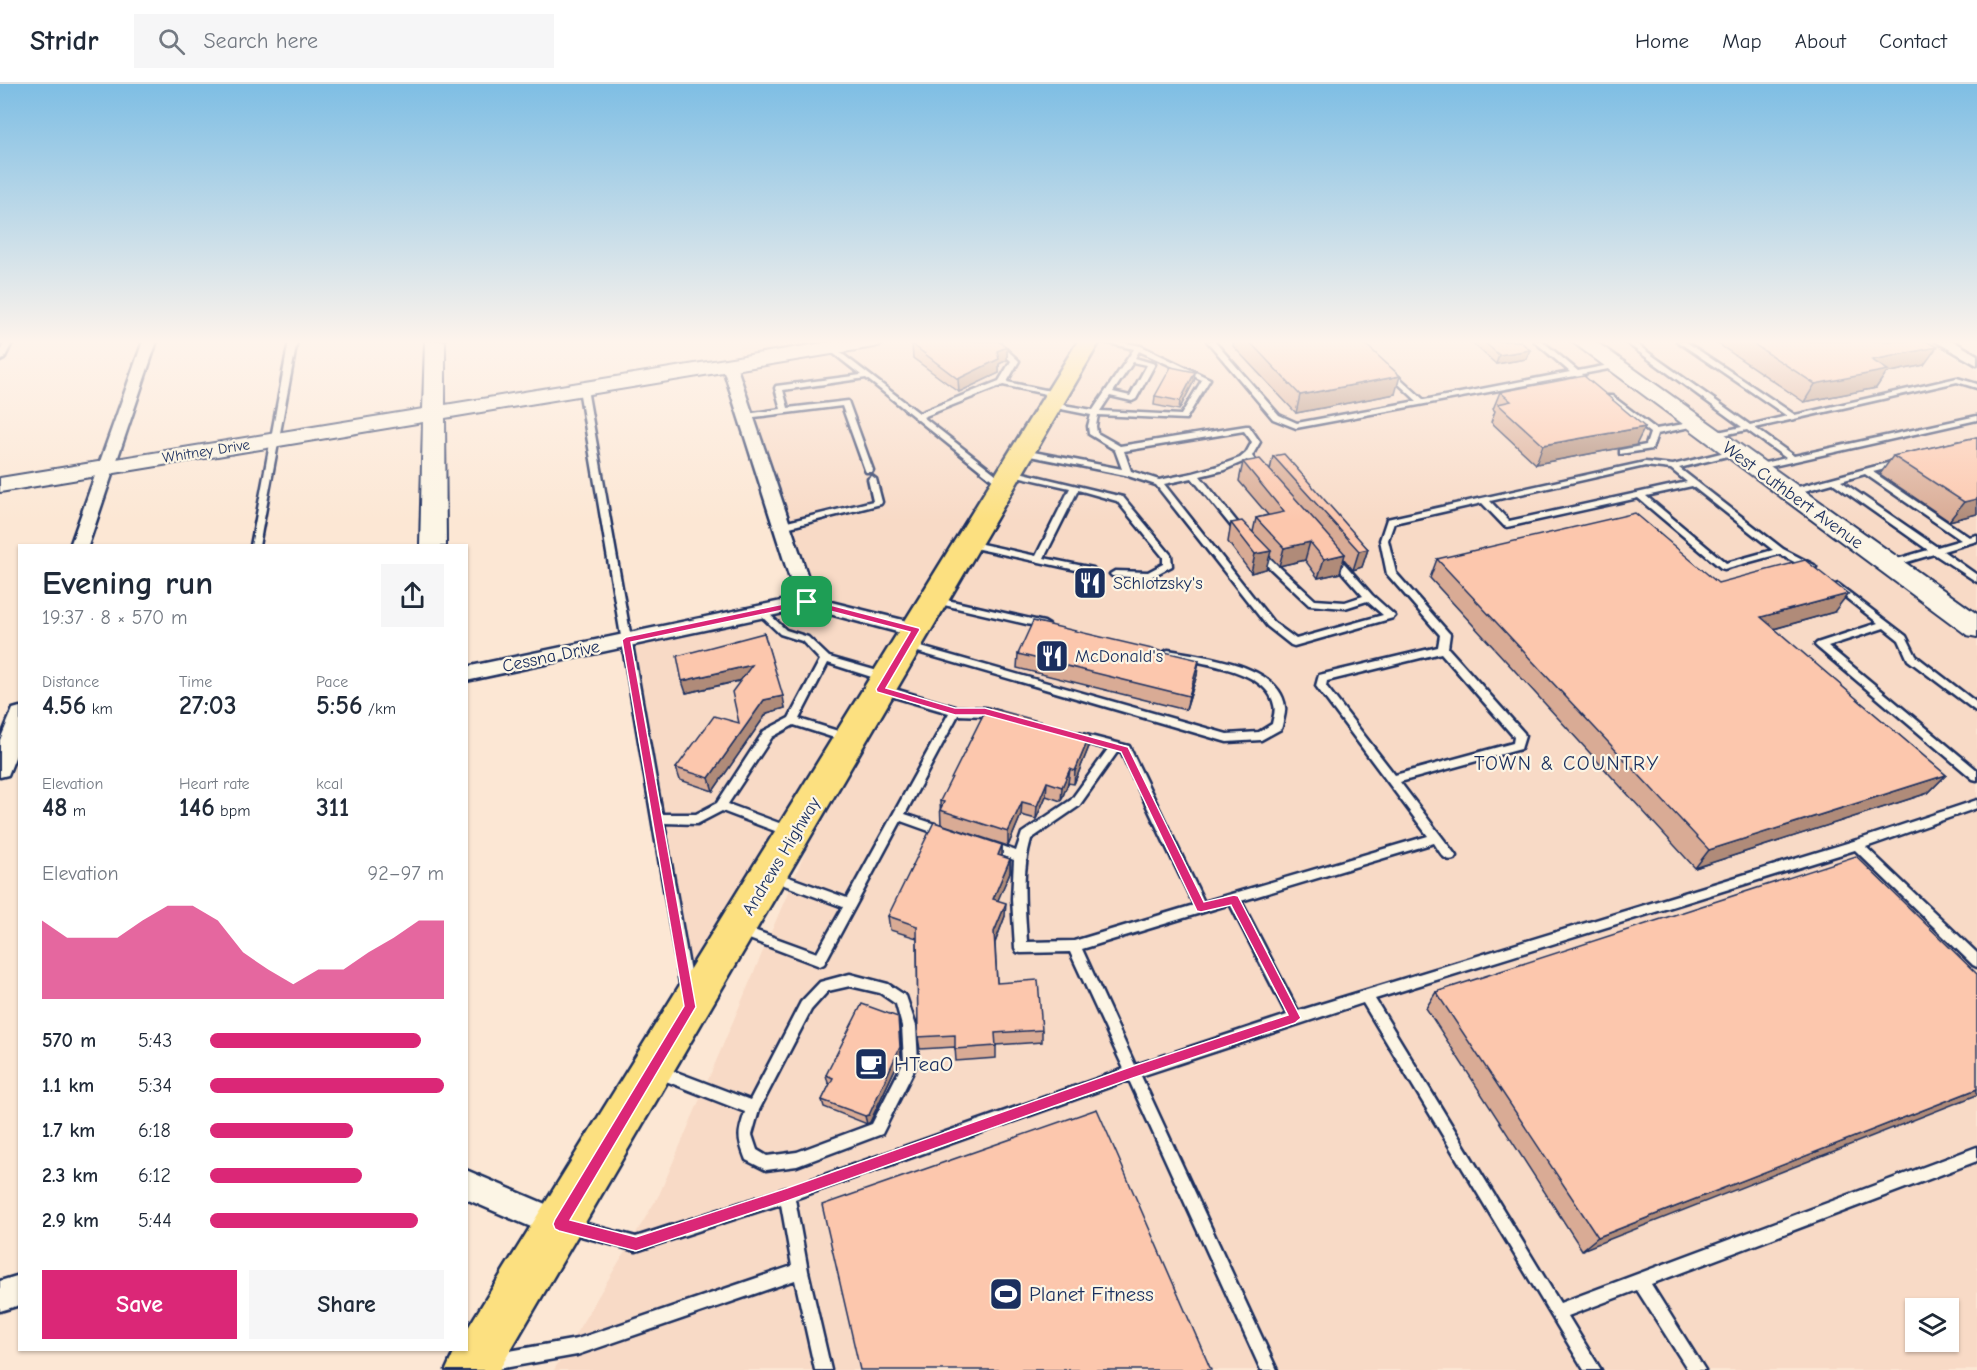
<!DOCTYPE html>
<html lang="en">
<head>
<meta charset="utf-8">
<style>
	body { margin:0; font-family:"Comic Neue",sans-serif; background:#f6f6f7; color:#1f2937; height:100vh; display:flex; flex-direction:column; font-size:22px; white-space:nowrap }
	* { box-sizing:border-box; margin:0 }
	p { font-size:20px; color:#747a83 }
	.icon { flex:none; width:33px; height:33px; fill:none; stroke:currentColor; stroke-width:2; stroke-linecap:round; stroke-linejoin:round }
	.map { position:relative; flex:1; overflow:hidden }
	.details { position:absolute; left:18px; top:460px; width:450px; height:807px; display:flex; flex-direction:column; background:#fff; border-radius:0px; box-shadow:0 2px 4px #0004 }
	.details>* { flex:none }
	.controls { position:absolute; left:1905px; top:1214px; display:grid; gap:12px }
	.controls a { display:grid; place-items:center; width:54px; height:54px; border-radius:0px; background:#fff; box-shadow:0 2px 4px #0004; font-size:30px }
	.pin { position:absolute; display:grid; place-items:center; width:51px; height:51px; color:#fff; margin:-26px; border-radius:12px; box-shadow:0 3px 9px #0006 }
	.round { display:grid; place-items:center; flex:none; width:63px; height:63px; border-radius:0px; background:#f6f6f7 }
	.headline { display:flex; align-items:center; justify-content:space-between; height:102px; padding:0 24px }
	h1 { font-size:33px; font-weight:800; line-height:45px }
	.metrics { display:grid; grid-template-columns:repeat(3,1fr); gap:9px; height:102px; padding:6px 24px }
	.metrics div { display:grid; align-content:center }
	.metrics b { font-size:26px; font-weight:800 }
	.metrics small { font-size:16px; font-weight:400 }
	.metrics p { font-size:16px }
	.chart { height:168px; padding:12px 24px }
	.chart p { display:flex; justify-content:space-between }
	.chart svg { width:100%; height:108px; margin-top:6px; fill:#db2777; opacity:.7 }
	.cta { display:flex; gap:12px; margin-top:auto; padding:12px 24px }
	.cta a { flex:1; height:69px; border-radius:0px; background:#db2777; color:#fff; font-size:24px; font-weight:800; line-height:69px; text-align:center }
	.cta a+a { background:#f6f6f7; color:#1f2937 }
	ul { padding:0 24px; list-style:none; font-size:20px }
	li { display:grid; grid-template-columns:96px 72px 1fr; align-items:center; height:45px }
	li i { height:15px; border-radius:8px; background:#db2777 }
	header { display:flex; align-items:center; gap:36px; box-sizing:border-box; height:84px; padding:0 30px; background:#fff; border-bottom:2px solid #e0e1e3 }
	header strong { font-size:28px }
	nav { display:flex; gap:33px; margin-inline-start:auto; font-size:21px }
	.search { width:420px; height:54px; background:#f6f6f7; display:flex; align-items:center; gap:15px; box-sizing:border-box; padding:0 21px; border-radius:0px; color:#747a83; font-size:22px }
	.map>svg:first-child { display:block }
	.built { fill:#f8dac6; fill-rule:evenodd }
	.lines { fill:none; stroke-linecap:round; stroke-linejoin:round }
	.lane-casing { stroke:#1b2f5e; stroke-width:5 }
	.street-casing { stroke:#1b2f5e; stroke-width:5 }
	.secondary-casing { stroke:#1b2f5e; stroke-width:4 }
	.primary-casing { stroke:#1b2f5e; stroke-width:5 }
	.lane { fill:#fcf5e5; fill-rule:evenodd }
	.street { fill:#fcf5e5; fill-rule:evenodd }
	.secondary { fill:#fcf5e5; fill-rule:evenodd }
	.primary { fill:#fce080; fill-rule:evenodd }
	.wall { fill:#d9ab95; stroke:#1b2f5e; stroke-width:1.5 }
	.shaded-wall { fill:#b08b79; stroke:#1b2f5e; stroke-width:1.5 }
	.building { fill:#fcc7ad; stroke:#1b2f5e; stroke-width:1.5 }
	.route { fill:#db2777; stroke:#fff; stroke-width:1.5; fill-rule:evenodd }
	.labels { text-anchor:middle; stroke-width:4.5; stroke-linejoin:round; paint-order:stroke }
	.far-street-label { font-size:15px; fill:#1b2f5e; stroke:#fcf5e5 }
	.street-label { font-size:18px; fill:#1b2f5e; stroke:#fcf5e5 }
	.poi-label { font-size:18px; fill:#1b2f5e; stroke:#fcf5e5; text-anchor:start }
	.neighbourhood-label { font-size:20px; letter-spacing:1.5px; fill:#1b2f5e; stroke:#fcf5e5 }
	.near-poi-label { font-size:21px; fill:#1b2f5e; stroke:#fcf5e5; text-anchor:start }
</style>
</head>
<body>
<header>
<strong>Stridr</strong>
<div class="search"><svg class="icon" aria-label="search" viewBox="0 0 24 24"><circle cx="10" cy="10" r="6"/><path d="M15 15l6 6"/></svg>Search here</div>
<nav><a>Home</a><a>Map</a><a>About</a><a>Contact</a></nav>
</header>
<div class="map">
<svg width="1977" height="1286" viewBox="0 0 1977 1286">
	<rect width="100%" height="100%" fill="#fce7d4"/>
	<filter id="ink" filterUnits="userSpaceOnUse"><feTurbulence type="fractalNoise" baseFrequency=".0167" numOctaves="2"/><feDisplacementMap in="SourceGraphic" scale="12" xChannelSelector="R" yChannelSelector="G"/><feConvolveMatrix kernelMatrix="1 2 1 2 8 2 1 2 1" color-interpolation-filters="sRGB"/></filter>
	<g filter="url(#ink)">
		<path class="built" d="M739 257H1925L1977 286V1286H554L659 1111 870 616 684 907 627 555 807 517 730 280 738 279ZM1916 1224H1948V1257H1916Z"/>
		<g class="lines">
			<defs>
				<g id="lane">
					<path d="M5 257H13L4 275 0 277V268Z"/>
					<path d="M289 257H297L259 462H251Z"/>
					<path d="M990 257H997L1019 277 1007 298 1060 309V313L1003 301 923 333 1006 398V402H1000L866 294 783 306 788 324 848 317 873 386 872 388H866L865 386 842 322 746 334 742 332 746 330 781 325 775 304 776 302 861 291 829 266 828 264 832 262 919 329 999 297 1011 277Z"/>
					<path d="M1100 257H1115L1141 262 1210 295 1186 335 1098 331 1096 342 1097 349 1120 362 1246 342H1249L1260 358 1252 372 1263 387 1262 389H1256L1247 376 1224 386 1200 392 1245 448V452H1239L1192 394 1164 400 1273 538 1296 555 1383 531 1367 517 1345 524 1309 521 1255 470 1253 468 1255 466H1261L1315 516 1345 518 1363 512 1327 471 1329 469H1335L1372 511 1393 530 1395 532 1393 534 1294 562 1291 561 1267 542 1156 401 1125 391 1020 370 1019 368 1023 366 1122 385 1115 366 1089 350 1088 342 1091 331 1051 323 1047 321 1051 319 1093 326 1134 265ZM1139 267 1202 296 1181 331 1100 327 1110 312 1132 317 1136 315 1155 280 1135 274ZM1133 278 1147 281 1130 312 1113 308ZM1244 347 1252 358 1246 369 1240 374 1218 382 1193 389 1159 396 1131 387 1124 367Z"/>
					<path d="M1207 257H1214L1279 331 1297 339 1417 317 1387 289 1386 287 1390 285 1424 316 1570 288 1534 257H1542L1578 287 1614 280 1618 282 1614 284 1582 290 1584 292 1580 294 1575 292 1296 344 1273 335Z"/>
					<path d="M1624 257H1632L1750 341 1787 332 1677 257H1685L1795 331 1957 294 1977 300V304L1957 298 1755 344 1794 372 1977 332V336L1755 386H1752V382L1786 374 1747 346 1708 354V350L1742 343Z"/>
					<path d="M580 303 587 305 662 730H696L717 719 764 647 789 634 820 576 802 557 780 550 759 530 757 528 759 526H765L786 546 808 553 829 573 888 590 889 593 884 597 828 579 799 635 851 651 852 654 851 657 847 658 794 641 772 653 728 720 795 745 797 748 795 751 791 753 722 727 697 740 664 739 693 905 692 909 687 911 682 909 681 905 579 305Z"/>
					<path d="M1606 312H1612L1656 345 1695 338 1699 340 1695 342 1657 350 1652 365 1620 370V366L1646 361 1650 349 1606 316Z"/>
					<path d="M1733 366H1736V370L1679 384 1783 465 1814 481 1816 483 1814 485H1808L1779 470 1724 485 1721 484 1638 414 1507 443 1504 442 1482 419 1394 439 1388 456 1396 489 1448 548 1450 550 1448 564 1524 649 1525 652 1521 665 1517 666 1400 698 1454 769 1456 772 1454 775C1444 779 1439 766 1434 759L1241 817 1298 927 1857 756 1977 716V724L1866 763 1977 869V883L1973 881 1855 766 1375 915 1560 1219 1977 1063V1077L1651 1200 1705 1286H1688L1637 1206 1568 1232 1601 1286H1584L1363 919 1141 992 1277 1286H1261L1129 996 795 1115 808 1187 831 1286H815L795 1196 577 1271 492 1286 486 1284 484 1278 486 1272 492 1270 577 1255 792 1182 781 1120 636 1167 563 1147 561 1142 563 1137 568 1135 636 1153 787 1104 1124 985 1070 868 1021 869 1017 868 1015 864 1012 815 1014 776 985 765 983 762 985 759 989 757 1016 767 1022 749 1071 716 1108 665 1074 656 1073 653 1074 650 1078 649 1129 662 1204 818 1428 752 1316 602 1319 591 1438 563 1440 551 1387 490 1380 456 1387 435 1645 378 1673 381ZM1645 382 1671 385 1687 398 1509 437 1490 417ZM1692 402 1773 466 1726 479 1646 412ZM1441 569 1514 653 1513 659 1395 691 1326 602 1327 597ZM1118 667 1121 668 1194 821 1074 857 1027 858C1025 823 1021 789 1031 755L1079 722ZM1230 820 1287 931 1135 981 1082 865Z"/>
					<path d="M1895 377H1898L1902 379 1901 381 1873 388 1969 453 1977 451V457L1943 467 1977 491V498L1934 470 1890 483 1887 482 1885 480 1887 478 1928 466 1833 399 1790 411 1786 408 1787 406ZM1865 390 1961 456 1937 463 1841 397Z"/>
					<path d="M1008 386H1011L1123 413 1171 471 1172 482 1149 494 1112 492 1110 490 1115 487 1148 488 1163 480V473L1117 417 1078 406 1044 474 1093 484 1095 486 1093 488 1090 489 965 462 964 460 968 457 1036 472 1070 404 1008 390Z"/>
					<path d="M872 392 876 395 882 418 881 420 782 445 778 442 779 440 873 417 868 395Z"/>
					<path d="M1838 500 1906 552 1916 572 1977 619V628L1908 576 1899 556 1884 544 1828 562 1977 686V696L1973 695 1817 563 1815 561 1817 559 1878 539 1835 505 1833 503 1835 501Z"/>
					<path d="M934 513 1044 538 1049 541 1044 544 931 518 929 516Z"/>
					<path d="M907 559 1227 650 1259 648 1272 640C1273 634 1276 627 1274 621 1267 585 1198 579 1168 572L1163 569 1168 566C1201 572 1280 580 1285 623 1286 629 1283 636 1282 642L1281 645 1261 656 1227 658 904 564 902 562Z"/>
					<path d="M881 601 955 623 985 624 1000 628 1001 631 996 635 985 632 958 631 905 730 947 744 949 747 947 750 943 752 901 737 824 880 820 882 736 850 734 846 736 842 740 841 817 869 843 823 768 795 766 792 768 789 772 787 847 814 949 629 877 608 876 605 877 602Z"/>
					<path d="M850 890 888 900 906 912 916 942 918 978 882 1050 797 1082 766 1086 746 1076C737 1053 738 1050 745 1028L653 992 651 987 653 982 658 981 750 1016 801 918 820 898ZM850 902 880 909 896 920 902 942 904 977 872 1040 797 1068 767 1072 757 1066 752 1051 759 1026 811 926 828 907Z"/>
				</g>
				<g id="street">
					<path d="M143 257H157L88 462H70Z"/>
					<path d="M1935 257H1953L1977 271V281Z"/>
					<path d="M729 277 736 281 815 514 923 541 926 546 923 551 916 553 807 524 466 597V583L796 514 722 281Z"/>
					<path d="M20 623V661L8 691 0 693V656L13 625Z"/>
					<path d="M466 1086 569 1130 574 1140 569 1150 559 1155 466 1115Z"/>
					<path d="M20 1191V1221L0 1227V1197Z"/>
				</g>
				<g id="secondary">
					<path d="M425 257H445V321L835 257H884L881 261 874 263 445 334 446 462H420L423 338 0 408V394L423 325Z"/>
					<path d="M1571 257H1595L1977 530V553L1967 551Z"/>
				</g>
				<path id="primary" d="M1078 257H1100L499 1286H446L455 1266H466V1247Z"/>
			</defs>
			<use href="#lane" class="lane-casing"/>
			<use href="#street" class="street-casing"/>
			<use href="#secondary" class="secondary-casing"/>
			<use href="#primary" class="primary-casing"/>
			<use href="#lane" class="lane"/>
			<use href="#street" class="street"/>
			<use href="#secondary" class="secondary"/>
			<use href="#primary" class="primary"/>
		</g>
		<g class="wall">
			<path d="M1234 257H1362L1395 310 1296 329 1233 262Z"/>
			<path d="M1470 257H1520L1526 275 1496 280Z"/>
			<path d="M1714 257H1926L1924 281 1886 289 1876 304 1804 318Z"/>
			<path d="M912 260 1007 263V276L999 280V289L959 308 913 274Z"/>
			<path d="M1194 297 1179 326 1154 321 1155 312Z"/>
			<path d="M1500 308 1636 361 1536 380 1491 338 1495 327 1493 325Z"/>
			<path d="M1977 353V430L1949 437 1880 390 1893 372Z"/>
			<path d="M1273 372 1368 465 1362 483 1353 486 1344 475 1340 489 1318 494 1305 476 1279 482 1269 471 1266 485 1251 489 1228 458 1231 439 1253 448 1256 434 1268 431 1239 397 1243 378 1270 386Z"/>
			<path d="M1437 475 1718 499 1834 528 1774 545 1946 691 1928 709 1695 784 1430 494Z"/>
			<path d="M764 549 785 624 767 629 713 707 680 696 676 684 739 639 740 597 686 609Z"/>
			<path d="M1018 570 1197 591 1186 626 1017 584Z"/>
			<path d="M1088 665 1074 700 1068 699 1061 717 1046 712 1036 735 1021 731 1008 762 941 740 940 717Z"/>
			<path d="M1002 761V773L1010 775V788L997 817 1005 832 995 859 997 899 1042 946V958L996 961V974L956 977 955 963 920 965 918 953 917 854 890 846 888 832Z"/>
			<path d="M1977 890 1582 1166 1426 924 1436 908Z"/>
			<path d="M900 941 901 972 870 1038 867 1040 824 1023 822 1016 830 1000 828 999 826 991Z"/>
		</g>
		<g class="shaded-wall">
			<path d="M1007 263V276L999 280V289L959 308 958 295 997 267Z"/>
			<path d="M1937 263 1924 281 1886 289 1876 304 1804 318 1815 300 1872 276Z"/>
			<path d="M1530 266 1526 275 1496 280 1499 271Z"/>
			<path d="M1195 288 1194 297 1179 326 1180 317Z"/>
			<path d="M1400 292 1395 310 1296 329 1300 311Z"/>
			<path d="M1645 343 1636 361 1536 380 1543 361Z"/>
			<path d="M1977 414V430L1949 437 1964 418Z"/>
			<path d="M1310 458 1305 476 1279 482 1284 464Z"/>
			<path d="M1368 465 1362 483 1353 486 1359 467Z"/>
			<path d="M1271 467 1266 485 1251 489 1255 470Z"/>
			<path d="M1345 470 1340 489 1318 494 1324 475Z"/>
			<path d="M1848 510 1834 528 1748 552 1761 533Z"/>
			<path d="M1199 576 1197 591 1186 626 1189 612Z"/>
			<path d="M752 581 755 593 686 609 682 597Z"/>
			<path d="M783 612 785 624 767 629 713 707 709 694 764 616Z"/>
			<path d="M1090 651 1088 665 1074 700 1075 687Z"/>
			<path d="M1070 685 1068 699 1061 717 1062 703Z"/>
			<path d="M1946 691 1928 709 1695 784 1709 766Z"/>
			<path d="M1047 698 1046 712 1036 735 1037 722Z"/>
			<path d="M1022 718 1021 731 1008 762V748Z"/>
			<path d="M1002 761V774L998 771Z"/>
			<path d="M1010 775V788L993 828V815Z"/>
			<path d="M1006 819 1005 832 994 861V848Z"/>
			<path d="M898 933 901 972 870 1038 867 1040 865 1032Z"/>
			<path d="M1977 1005V1011L1582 1166 1598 1153Z"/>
		</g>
		<g class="building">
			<path d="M922 257H998L1007 263 997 267 999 275 958 295 912 260Z"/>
			<path d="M1249 257H1362L1400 292 1300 311Z"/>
			<path d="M1483 257H1520L1530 266 1499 271Z"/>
			<path d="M1749 257H1926L1937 263 1872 276 1888 286 1815 300Z"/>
			<path d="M1171 283 1195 288 1180 317 1155 312Z"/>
			<path d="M1584 292 1645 343 1543 361 1498 320 1511 317 1500 308Z"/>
			<path d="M1977 353V415L1964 418 1893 372Z"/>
			<path d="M1284 370 1368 465 1359 467 1273 372Z"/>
			<path d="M1260 375 1345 470 1324 475 1310 458 1284 464 1256 434 1284 428 1243 378Z"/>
			<path d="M1635 429 1718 499 1805 476 1848 510 1761 533 1946 691 1709 766 1437 475Z"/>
			<path d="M1242 437 1271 467 1255 470 1231 439Z"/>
			<path d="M1033 537 1199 576 1189 612 1018 570Z"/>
			<path d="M764 549 783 612 764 616 709 694 676 684 714 632 739 639 732 608 752 581 682 597 677 572Z"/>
			<path d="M987 623 1090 651 1075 687 1070 685 1062 703 1047 698 1037 722 1022 718 1008 748 940 726 944 718 940 717Z"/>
			<path d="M934 738 1002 761 998 771 1010 775 993 815 1006 819 994 848 997 899 1038 896 1042 946 995 949 996 962 955 965V951L918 953 917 842 888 832Z"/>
			<path d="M1856 772 1977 890V1005L1598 1153 1436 908Z"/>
			<path d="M862 920 898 933 900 963 869 1031 865 1032 822 1016 833 994 826 991Z"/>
			<path d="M1097 1025 1211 1286H860L822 1121Z"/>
		</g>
	</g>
	<linearGradient id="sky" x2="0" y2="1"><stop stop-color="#7ebee4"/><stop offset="0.59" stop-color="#fef4ec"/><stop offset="1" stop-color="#fef4ec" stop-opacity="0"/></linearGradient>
	<rect width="1977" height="437" fill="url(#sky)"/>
	<path class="route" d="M807 515 919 544 920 546 886 604 955 624H985L1128 663 1204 818 1234 811 1238 812 1301 934 1295 939 1133 994 787 1117 636 1167 559 1147 555 1145 553 1140 555 1135 684 922 622 556 626 553ZM807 521 910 548 876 605 877 608 955 631H985L1121 668 1197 827 1201 828 1231 821 1288 931 1133 982 787 1104 636 1153 570 1136 696 923 631 558Z"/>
	<defs>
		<symbol id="restaurant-square" viewBox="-11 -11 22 22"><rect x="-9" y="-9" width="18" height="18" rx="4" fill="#1b2f5e" stroke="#fcf5e5"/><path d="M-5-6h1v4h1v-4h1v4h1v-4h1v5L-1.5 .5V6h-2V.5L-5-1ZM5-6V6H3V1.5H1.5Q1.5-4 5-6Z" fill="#fff"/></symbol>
		<symbol id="cafe-square" viewBox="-11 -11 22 22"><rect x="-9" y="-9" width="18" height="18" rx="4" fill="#1b2f5e" stroke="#fcf5e5"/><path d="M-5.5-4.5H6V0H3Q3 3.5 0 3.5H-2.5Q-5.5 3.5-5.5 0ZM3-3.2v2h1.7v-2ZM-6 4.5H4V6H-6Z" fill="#fff"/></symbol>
		<symbol id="stadium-square" viewBox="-11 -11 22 22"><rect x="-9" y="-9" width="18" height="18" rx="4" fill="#1b2f5e" stroke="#fcf5e5"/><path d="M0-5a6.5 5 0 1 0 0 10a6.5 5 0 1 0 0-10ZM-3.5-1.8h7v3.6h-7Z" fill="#fff"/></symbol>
	</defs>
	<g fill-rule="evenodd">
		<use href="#restaurant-square" x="1071" y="480" width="38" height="38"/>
		<use href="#restaurant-square" x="1033" y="553" width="38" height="38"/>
		<use href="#cafe-square" x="852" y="961" width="38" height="38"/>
		<use href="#stadium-square" x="987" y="1191" width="38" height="38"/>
	</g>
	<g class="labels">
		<g class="far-street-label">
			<text transform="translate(206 367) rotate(-9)" y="5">Whitney Drive</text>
		</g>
		<g class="street-label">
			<text transform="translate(1793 411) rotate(36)" y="6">West Cuthbert Avenue</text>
			<text transform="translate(551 572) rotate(-12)" y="6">Cessna Drive</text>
			<text transform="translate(781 772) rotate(-59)" y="6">Andrews Highway</text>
		</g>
		<g class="poi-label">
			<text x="1113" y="505">Schlotzsky's</text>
			<text x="1075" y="578">McDonald's</text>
		</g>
		<g class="neighbourhood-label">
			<text x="1567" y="686">TOWN &amp; COUNTRY</text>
		</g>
		<g class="near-poi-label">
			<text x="894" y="987">HTeaO</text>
			<text x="1029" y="1217">Planet Fitness</text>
		</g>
	</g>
</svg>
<div class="controls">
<a><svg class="icon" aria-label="layers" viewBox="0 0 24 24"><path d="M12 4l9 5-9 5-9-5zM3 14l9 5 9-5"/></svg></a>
</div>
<div class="pin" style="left:807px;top:518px;background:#1e9e55"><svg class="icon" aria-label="arrive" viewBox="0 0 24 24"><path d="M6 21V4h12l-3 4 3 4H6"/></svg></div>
<section class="details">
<div class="headline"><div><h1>Evening run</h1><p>19:37 · 8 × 570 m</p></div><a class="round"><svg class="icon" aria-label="share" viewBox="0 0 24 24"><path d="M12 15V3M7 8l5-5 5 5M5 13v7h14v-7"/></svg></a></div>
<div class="metrics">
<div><p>Distance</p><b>4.56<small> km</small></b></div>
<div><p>Time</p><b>27:03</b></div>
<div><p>Pace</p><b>5:56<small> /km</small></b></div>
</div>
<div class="metrics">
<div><p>Elevation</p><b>48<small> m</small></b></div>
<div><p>Heart rate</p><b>146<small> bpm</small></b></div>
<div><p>kcal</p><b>311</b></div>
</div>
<div class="chart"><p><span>Elevation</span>92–97 m</p>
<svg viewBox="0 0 160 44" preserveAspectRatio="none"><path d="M0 44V12L10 19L20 19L30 19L40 12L50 6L60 6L70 12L80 25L90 32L100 38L110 32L120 32L130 25L140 19L150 12L160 12V44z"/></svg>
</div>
<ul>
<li><b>570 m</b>5:43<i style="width:90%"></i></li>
<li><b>1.1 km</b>5:34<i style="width:100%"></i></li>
<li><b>1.7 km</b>6:18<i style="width:61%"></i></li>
<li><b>2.3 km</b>6:12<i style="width:65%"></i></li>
<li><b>2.9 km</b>5:44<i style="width:89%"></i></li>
</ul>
<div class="cta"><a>Save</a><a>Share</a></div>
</section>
</div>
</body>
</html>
